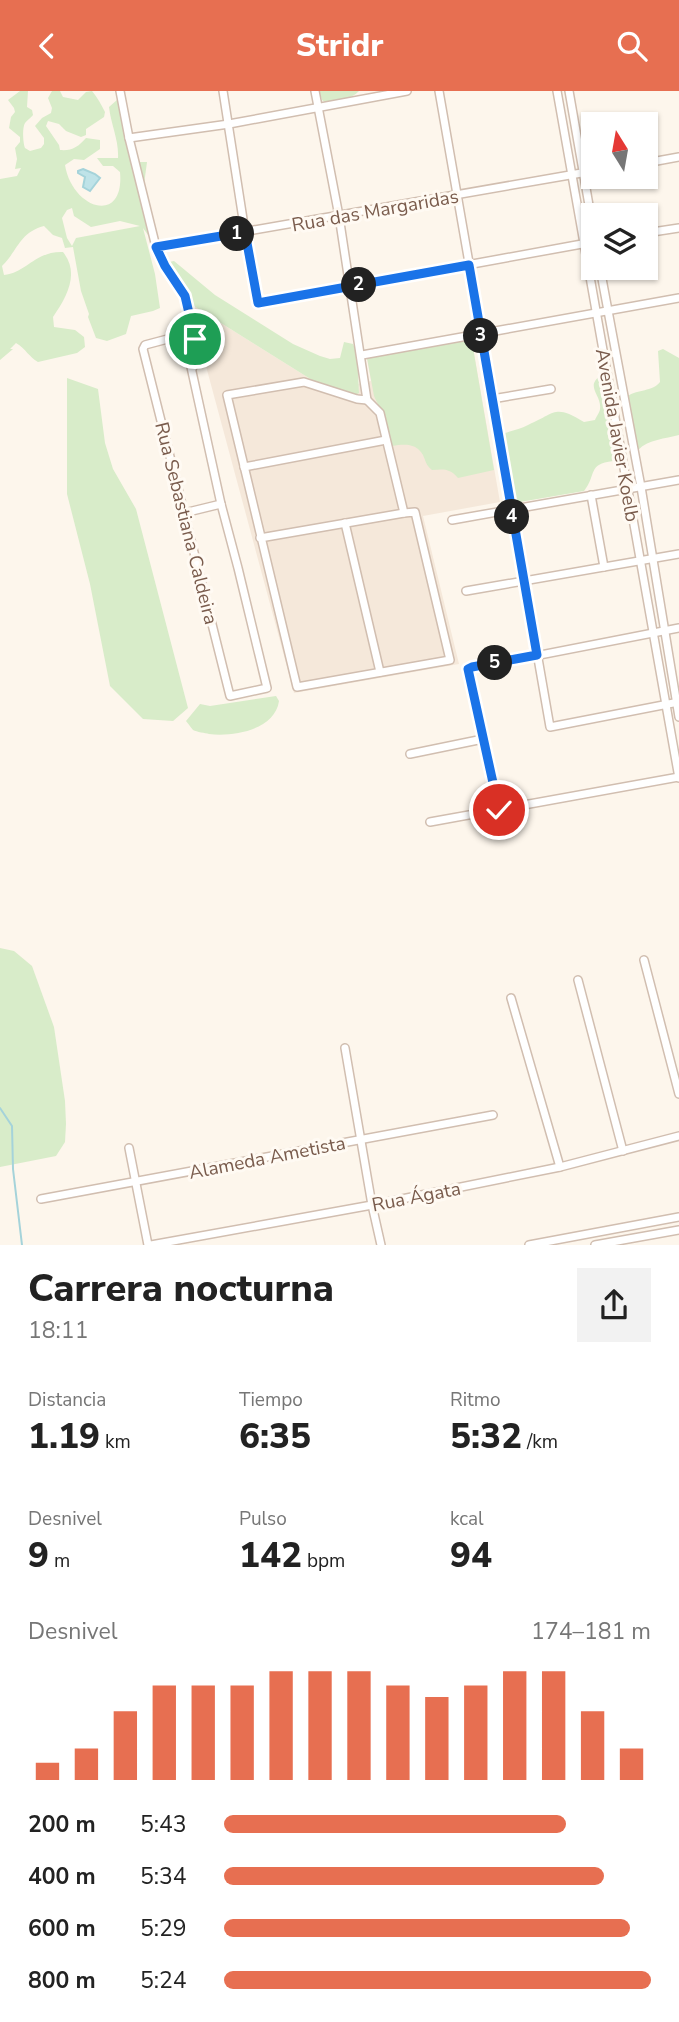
<!DOCTYPE html>
<html lang="es">
<head>
<meta charset="utf-8">
<style>
	body { margin:0; font-family:"Nunito Sans",sans-serif; background:#f2f2f2; color:#222; height:100vh; display:flex; flex-direction:column; font-size:26px; white-space:nowrap }
	* { box-sizing:border-box; margin:0 }
	p { font-size:23px; color:#767676 }
	.icon { flex:none; width:38px; height:38px; fill:none; stroke:currentColor; stroke-width:2; stroke-linecap:round; stroke-linejoin:round }
	.map { position:relative; height:1154px; overflow:hidden }
	.sheet { display:flex; flex-direction:column; background:#fff; flex:1 }
	.sheet>* { flex:none }
	.needle { width:46px; rotate:349deg }
	.tools { position:absolute; left:581px; top:21px; display:grid; gap:14px }
	.tools a { display:grid; place-items:center; width:77px; height:77px; border-radius:0px; background:#fff; box-shadow:0 2px 5px #0004; font-size:35px }
	.pin { position:absolute; display:grid; place-items:center; width:60px; height:60px; color:#fff; margin:-30px; border:4px solid #fff; border-radius:50%; box-shadow:0 2px 7px #0007 }
	.km { position:absolute; width:35px; height:35px; margin:-18px; border-radius:50%; background:#222; color:#fff; font-size:19px; line-height:35px; text-align:center }
	.round { display:grid; place-items:center; flex:none; width:74px; height:74px; border-radius:0px; background:#f2f2f2 }
	.head { display:flex; align-items:center; justify-content:space-between; height:119px; padding:0 28px }
	h1 { font-size:38px; font-weight:800; line-height:52px }
	.metrics { display:grid; grid-template-columns:repeat(3,1fr); gap:10px; height:119px; padding:7px 28px }
	.metrics div { display:grid; align-content:center }
	.metrics b { font-size:35px; font-weight:800 }
	.metrics small { font-size:19px; font-weight:400 }
	.metrics p { font-size:19px }
	.chart { height:196px; padding:14px 28px }
	.chart p { display:flex; justify-content:space-between }
	.chart svg { width:100%; height:126px; margin-top:7px; stroke:#e76f51; stroke-width:6 }
	ul { padding:0 28px; list-style:none; font-size:23px }
	li { display:grid; grid-template-columns:112px 84px 1fr; align-items:center; height:52px }
	li i { height:18px; border-radius:9px; background:#e76f51 }
	header { display:flex; justify-content:space-between; align-items:center; height:91px; padding:0 28px; background:#e76f51; color:#fff; font-size:32px; font-weight:800 }
	.map>svg:first-child { display:block }
	.residential { fill:#f5e8da }
	.green { fill:#d8ecc9; fill-rule:evenodd }
	.water { fill:#bfe3e8; stroke:#a5d3da; stroke-width:2 }
	.lines { fill:none; stroke-linecap:round; stroke-linejoin:round }
	.stream { stroke:#a5d3da; stroke-width:2 }
	.minor-casing { stroke:#d1beb0; stroke-width:10 }
	.minor { stroke:#fff; stroke-width:7 }
	.route-casing { stroke:#fff; stroke-width:14 }
	.route { stroke:#1a73e8; stroke-width:9 }
	.labels { text-anchor:middle; stroke-width:6; stroke-linejoin:round; paint-order:stroke }
	.street-label { font-size:19px; fill:#7a5c4d; stroke:#fffaf3 }
</style>
</head>
<body>
<header><svg class="icon" aria-label="back" viewBox="0 0 24 24"><path d="M15 5l-7 7 7 7"/></svg>Stridr<svg class="icon" aria-label="search" viewBox="0 0 24 24"><circle cx="10" cy="10" r="6"/><path d="M15 15l6 6"/></svg></header>
<div class="map">
<svg width="679" height="1154" viewBox="0 0 679 1154">
	<rect width="100%" height="100%" fill="#fdf6ec"/>
	<path class="residential" d="M189 212 312 289 359 302 358 293 371 290 367 267 472 251 500 411 423 425 459 573 294 602Z"/>
	<g class="green">
		<path d="M20 0H28L27 16 32 19 33 24C31 27 27 29 25 32 22 37 23 52 25 57L30 60 41 57 44 53V47L35 35 42 27 51 22 52 17 48 7 52 0H60L63 6 78 9 86 1 92 0C97 6 101 13 105 21L104 26 86 38V44L81 46 66 40 59 33 48 30 46 35 59 54 60 59C72 60 78 56 86 47L100 49V58L84 69 74 68 65 74C72 118 125 135 120 81L113 75H103L97 67H118C119 49 111 34 109 16L117 9 125 15C127 25 127 36 130 46 134 59 138 60 132 75L136 71H147L143 101 148 121 146 131 158 147 148 144 143 137 155 183 160 217 153 220 131 225 126 243 107 250 96 247 88 226 89 223 81 200 73 156 65 157 62 147 53 144 44 135C19 142 19 158 2 175L4 184C26 182 35 160 63 161 80 182 67 206 53 226L54 236 75 239 84 246 85 256 77 262 38 271C29 266 26 258 16 252L10 258H13L0 269V88L17 85 21 77 15 78 17 68 15 57 20 51V46L9 37 11 26 15 21 14 17 8 9ZM72 117 74 125 91 136 120 130 140 135 76 147 72 155 67 147 62 127 67 119Z"/>
		<path d="M319 0H359C352 8 337 10 326 12L322 9Z"/>
		<path d="M174 170 215 204 293 253 320 265 330 268 340 267 344 251 353 253 357 262 359 302 354 305 312 289 189 212 170 177 169 171Z"/>
		<path d="M470 248 472 251 494 379 458 387C450 377 443 378 432 379 426 374 426 371 423 364 416 352 405 353 392 355L389 350 383 324 374 305 367 267Z"/>
		<path d="M663 258 679 267V344C665 348 649 348 638 359L635 358 628 312V305C638 298 652 301 660 291L658 260Z"/>
		<path d="M600 285 615 366 613 370C587 373 597 384 584 400L514 412 502 343C511 340 520 338 528 334 556 322 554 313 584 331L595 329C596 326 600 321 600 318 602 304 585 296 600 285Z"/>
		<path d="M67 287 98 298 105 352 113 378 136 418 188 617 173 630 143 628 110 595 90 493 67 403Z"/>
		<path d="M276 605 279 610C275 639 233 646 209 643 205 642 197 641 193 639 192 638 187 631 186 630L200 613 210 615Z"/>
		<path d="M0 857 14 860 32 875 54 936 65 1010 66 1033 65 1051 56 1065 0 1076Z"/>
	</g>
	<path class="water" d="M83 78 95 83 100 87 90 100 83 96 85 86 78 82V80Z"/>
	<g class="lines">
		<path class="stream" d="M0 1017 12 1035 13 1078 22 1154"/>
		<defs>
			<g id="minor">
				<path d="M120 0 129 47 156 156 165 175 185 205 195 248 193 276"/>
				<path d="M223 0 245 141 258 212 593 151"/>
				<path d="M315 0 339 125 367 309 380 322 404 422"/>
				<path d="M439 0 550 636 679 611"/>
				<path d="M557 0 679 687"/>
				<path d="M569 0 593 137"/>
				<path d="M129 47 229 33 407 0"/>
				<path d="M646 72 679 66"/>
				<path d="M646 142 679 137"/>
				<path d="M156 156 593 80"/>
				<path d="M600 177 641 396 679 626"/>
				<path d="M184 244 221 413 238 477 267 597 230 605 143 258 145 254 194 241"/>
				<path d="M362 264 679 207"/>
				<path d="M492 308 551 298"/>
				<path d="M244 376 386 349"/>
				<path d="M591 404 604 476"/>
				<path d="M184 422 221 413"/>
				<path d="M452 429 679 389"/>
				<path d="M345 432 380 581"/>
				<path d="M260 447 404 422 415 421 450 569 297 596 227 304 304 291 357 308 367 309"/>
				<path d="M466 500 679 463"/>
				<path d="M410 663 483 648"/>
				<path d="M499 719 468 578 679 537"/>
				<path d="M430 731 679 686"/>
				<path d="M644 869 679 1003"/>
				<path d="M578 889 623 1060"/>
				<path d="M511 907 560 1076"/>
				<path d="M345 957 372 1114 381 1154"/>
				<path d="M129 1057 148 1154"/>
				<path d="M41 1108 493 1024"/>
				<path d="M151 1154 372 1114 560 1076 679 1045"/>
				<path d="M529 1154 679 1126"/>
				<path d="M595 1154 679 1139"/>
			</g>
		</defs>
		<use href="#minor" class="minor-casing"/>
		<use href="#minor" class="minor"/>
	</g>
	<g class="lines">
		<defs>
			<path id="route" d="M195 248 185 205 165 175 156 156 245 141 258 212 469 174 537 564 472 576 468 578 499 719"/>
		</defs>
		<use href="#route" class="route-casing"/>
		<use href="#route" class="route"/>
	</g>
	<g class="labels">
		<g class="street-label">
			<text transform="translate(375 119) rotate(-10)" y="7">Rua das Margaridas</text>
			<text transform="translate(618 344) rotate(80)" y="7">Avenida Javier Koelb</text>
			<text transform="translate(187 432) rotate(76)" y="7">Rua Sebastiana Caldeira</text>
			<text transform="translate(267 1066) rotate(-11)" y="7">Alameda Ametista</text>
			<text transform="translate(416 1105) rotate(-11)" y="7">Rua Ágata</text>
		</g>
	</g>
</svg>
<div class="tools">
<a><svg class="needle" viewBox="-14 -14 28 28"><path d="M0-13l5 13h-10z" fill="#e53935"/><path d="M0 13l5-13h-10z" fill="#767676"/></svg></a>
<a><svg class="icon" aria-label="layers" viewBox="0 0 24 24"><path d="M12 4l9 5-9 5-9-5zM3 14l9 5 9-5"/></svg></a>
</div>
<div class="pin" style="left:195px;top:248px;background:#1e9e55"><svg class="icon" aria-label="arrive" viewBox="0 0 24 24"><path d="M6 21V4h12l-3 4 3 4H6"/></svg></div>
<div class="pin" style="left:499px;top:719px;background:#d93025"><svg class="icon" aria-label="check" viewBox="0 0 24 24"><path d="M5 12l5 5 9-10"/></svg></div>
<b class="km" style="left:237px;top:143px">1</b>
<b class="km" style="left:359px;top:194px">2</b>
<b class="km" style="left:481px;top:245px">3</b>
<b class="km" style="left:512px;top:426px">4</b>
<b class="km" style="left:495px;top:572px">5</b>
</div>
<section class="sheet">
<div class="head"><div><h1>Carrera nocturna</h1><p>18:11</p></div><a class="round"><svg class="icon" aria-label="share" viewBox="0 0 24 24"><path d="M12 15V3M7 8l5-5 5 5M5 13v7h14v-7"/></svg></a></div>
<div class="metrics">
<div><p>Distancia</p><b>1.19<small> km</small></b></div>
<div><p>Tiempo</p><b>6:35</b></div>
<div><p>Ritmo</p><b>5:32<small> /km</small></b></div>
</div>
<div class="metrics">
<div><p>Desnivel</p><b>9<small> m</small></b></div>
<div><p>Pulso</p><b>142<small> bpm</small></b></div>
<div><p>kcal</p><b>94</b></div>
</div>
<div class="chart"><p><span>Desnivel</span>174–181 m</p>
<svg viewBox="0 0 160 44" preserveAspectRatio="none"><path d="M5 44V38M15 44V33M25 44V20M35 44V11M45 44V11M55 44V11M65 44V6M75 44V6M85 44V6M95 44V11M105 44V15M115 44V11M125 44V6M135 44V6M145 44V20M155 44V33"/></svg>
</div>
<ul>
<li><b>200 m</b>5:43<i style="width:80%"></i></li>
<li><b>400 m</b>5:34<i style="width:89%"></i></li>
<li><b>600 m</b>5:29<i style="width:95%"></i></li>
<li><b>800 m</b>5:24<i style="width:100%"></i></li>
</ul>
</section>
</body>
</html>
